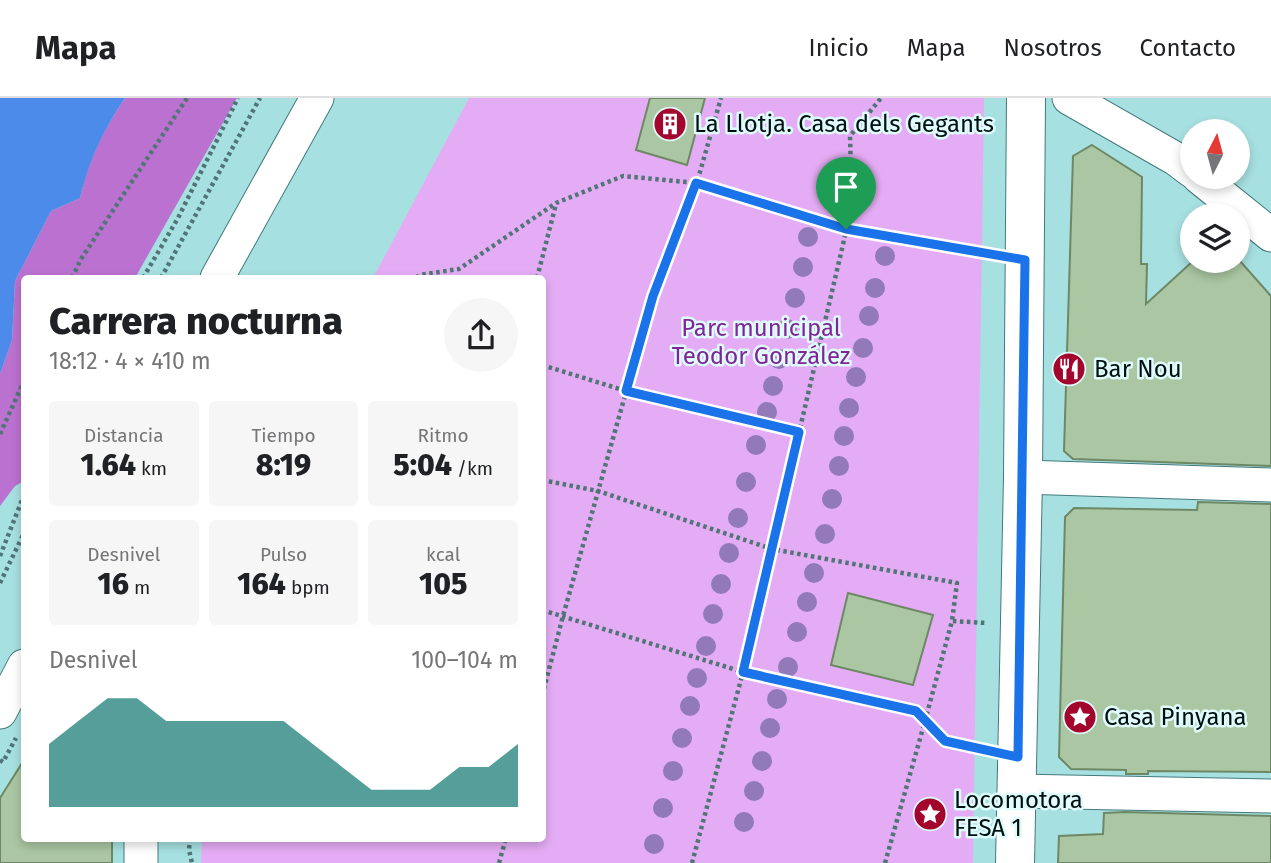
<!DOCTYPE html>
<html lang="es">
<head>
<meta charset="utf-8">
<style>
	body { margin:0; font-family:"Fira Sans",sans-serif; background:#f6f6f6; color:#202124; height:100vh; display:flex; flex-direction:column; font-size:26px; white-space:nowrap }
	* { box-sizing:border-box; margin:0 }
	p { font-size:23px; color:#757577 }
	.icon { flex:none; width:38px; height:38px; fill:none; stroke:currentColor; stroke-width:2; stroke-linecap:round; stroke-linejoin:round }
	.map { position:relative; flex:1; overflow:hidden }
	.details { position:absolute; left:21px; top:177px; width:525px; height:567px; display:flex; flex-direction:column; background:#fff; border-radius:7px; box-shadow:0 4px 10px #0003 }
	.details>* { flex:none }
	.needle { width:46px; rotate:6deg }
	.tools { position:absolute; left:1180px; top:21px; display:grid; gap:14px }
	.tools a { display:grid; place-items:center; width:70px; height:70px; border-radius:50%; background:#fff; box-shadow:0 4px 10px #0003; font-size:35px }
	.pin { position:absolute; display:grid; place-items:center; width:60px; height:60px; color:#fff; margin:-72px -30px; border-radius:50% 50% 50% 0; rotate:-45deg; box-shadow:0 0 7px #0007 }
	.pin .icon { rotate:45deg }
	.round { display:grid; place-items:center; flex:none; width:74px; height:74px; border-radius:37px; background:#f6f6f6 }
	.overview { display:flex; align-items:center; justify-content:space-between; height:119px; padding:0 28px }
	h1 { font-size:38px; font-weight:800; line-height:52px }
	.figures { display:grid; grid-template-columns:repeat(3,1fr); gap:10px; height:119px; padding:7px 28px }
	.figures div { display:grid; align-content:center; border-radius:7px; background:#f6f6f6; text-align:center }
	.figures b { font-size:30px; font-weight:800 }
	.figures small { font-size:19px; font-weight:400 }
	.figures p { font-size:19px }
	.chart { height:196px; padding:14px 28px }
	.chart p { display:flex; justify-content:space-between }
	.chart svg { width:100%; height:126px; margin-top:7px; fill:#0f766e; opacity:.7 }
	header { display:flex; align-items:center; gap:42px; box-sizing:border-box; height:98px; padding:0 35px; background:#fff; border-bottom:2px solid #e0e0e0 }
	header strong { font-size:33px }
	nav { display:flex; gap:38px; margin-inline-start:auto; font-size:24px }
	.map>svg:first-child { display:block }
	.green { fill:#e4acf4 }
	.forest { fill:#bb71d0 }
	.water { fill:#4c8be9 }
	.building { fill:#aac6a2; stroke:#6e8866; stroke-width:2 }
	.lines { fill:none; stroke-linecap:round; stroke-linejoin:round }
	.street-casing { stroke:#437a7c; stroke-width:35 }
	.secondary-casing { stroke:#437a7c; stroke-width:40 }
	.path { stroke:#517576; stroke-width:4.5; stroke-dasharray:3.5 3.5; stroke-linecap:butt }
	.street { stroke:#fff; stroke-width:33 }
	.secondary { stroke:#fff; stroke-width:38 }
	.tree { fill:#9279b8 }
	.route-casing { stroke:#fff; stroke-width:14 }
	.route { stroke:#1a73e8; stroke-width:9 }
	.labels { text-anchor:middle; stroke-width:5; stroke-linejoin:round; paint-order:stroke }
	.poi-label { font-size:24px; fill:#001011; stroke:#dffbfb; text-anchor:start }
	.park-label { font-size:24px; fill:#802497; stroke:#dffbfb }
</style>
</head>
<body>
<header>
<strong>Mapa</strong>
<nav><a>Inicio</a><a>Mapa</a><a>Nosotros</a><a>Contacto</a></nav>
</header>
<div class="map">
<svg width="1271" height="765" viewBox="0 0 1271 765">
	<rect width="100%" height="100%" fill="#a7e0e1"/>
	<path class="green" d="M469 0H984L973 765H201L202 740H542V180H373Z"/>
	<path class="forest" d="M125 0H237L135 180H24V383L15 388 0 408V276L12 242 15 183 51 113 80 100C90 60 102 34 125 0Z"/>
	<path class="water" d="M0 0H125C102 34 90 61 80 100L51 113 15 183 12 242 0 276Z"/>
	<g class="building">
		<path d="M650 0H705L687 67 636 52Z"/>
		<path d="M1092 47 1142 79 1141 166H1147L1146 206 1193 163H1240L1271 198V368L1073 361 1064 353 1073 58Z"/>
		<path d="M1198 404 1271 406V674L1148 673V676H1126V672L1071 671 1059 659 1065 419 1074 410 1197 412Z"/>
		<path d="M848 495 933 517 913 587 831 567Z"/>
		<path d="M24 662V740H112V765H0V700Z"/>
		<path d="M1125 714 1271 718V765H1058L1059 738 1103 736 1104 715Z"/>
	</g>
	<g class="lines">
		<defs>
			<g id="street">
				<path d="M1069 0 1176 61 1192 73"/>
				<path d="M1199 79 1271 137"/>
				<path d="M217 180 317 0"/>
				<path d="M1023 379 1271 387"/>
				<path d="M0 614 24 568"/>
				<path d="M1017 693 1271 698"/>
				<path d="M141 765V740"/>
			</g>
			<path id="secondary" d="M1015 765 1023 379 1026 0"/>
		</defs>
		<use href="#street" class="street-casing"/>
		<use href="#secondary" class="secondary-casing"/>
		<g class="path">
			<path d="M72 180 81 161 187 0"/>
			<path d="M143 180 178 120 238 0"/>
			<path d="M161 180 260 0"/>
			<path d="M417 180 419 177 459 171 556 105 623 78 696 85 847 131 993 156"/>
			<path d="M537 180 556 106"/>
			<path d="M542 267 626 293 799 334"/>
			<path d="M0 336 24 283"/>
			<path d="M542 382 598 393 772 451 957 485 952 523"/>
			<path d="M0 458 24 397"/>
			<path d="M0 485 24 435"/>
			<path d="M542 512 743 574 916 613 945 643 986 652"/>
			<path d="M542 598 563 518 653 198 700 74 721 0"/>
			<path d="M0 662 3 664 16 640"/>
			<path d="M190 740 189 752 192 765"/>
			<path d="M499 765 506 740"/>
			<path d="M692 765 743 574 852 108 850 38 881 0"/>
			<path d="M885 765 925 623 952 523 987 525"/>
		</g>
		<use href="#street" class="street"/>
		<use href="#secondary" class="secondary"/>
	</g>
	<g class="tree">
		<circle cx="808" cy="139" r="10"/>
		<circle cx="885" cy="158" r="10"/>
		<circle cx="803" cy="169" r="10"/>
		<circle cx="875" cy="190" r="10"/>
		<circle cx="795" cy="200" r="10"/>
		<circle cx="869" cy="218" r="10"/>
		<circle cx="787" cy="231" r="10"/>
		<circle cx="863" cy="250" r="10"/>
		<circle cx="779" cy="261" r="10"/>
		<circle cx="856" cy="279" r="10"/>
		<circle cx="773" cy="288" r="10"/>
		<circle cx="849" cy="310" r="10"/>
		<circle cx="767" cy="314" r="10"/>
		<circle cx="844" cy="338" r="10"/>
		<circle cx="756" cy="347" r="10"/>
		<circle cx="839" cy="368" r="10"/>
		<circle cx="746" cy="384" r="10"/>
		<circle cx="832" cy="401" r="10"/>
		<circle cx="738" cy="420" r="10"/>
		<circle cx="825" cy="436" r="10"/>
		<circle cx="729" cy="455" r="10"/>
		<circle cx="814" cy="475" r="10"/>
		<circle cx="721" cy="486" r="10"/>
		<circle cx="807" cy="504" r="10"/>
		<circle cx="713" cy="516" r="10"/>
		<circle cx="797" cy="534" r="10"/>
		<circle cx="706" cy="548" r="10"/>
		<circle cx="788" cy="569" r="10"/>
		<circle cx="697" cy="580" r="10"/>
		<circle cx="777" cy="601" r="10"/>
		<circle cx="690" cy="608" r="10"/>
		<circle cx="770" cy="630" r="10"/>
		<circle cx="682" cy="640" r="10"/>
		<circle cx="762" cy="663" r="10"/>
		<circle cx="673" cy="673" r="10"/>
		<circle cx="754" cy="693" r="10"/>
		<circle cx="663" cy="710" r="10"/>
		<circle cx="744" cy="724" r="10"/>
		<circle cx="654" cy="746" r="10"/>
	</g>
	<g class="lines">
		<defs>
			<path id="route" d="M696 85 846 131 1025 162 1018 659 945 643 916 613 743 574 799 334 626 293 653 198Z"/>
		</defs>
		<use href="#route" class="route-casing"/>
		<use href="#route" class="route"/>
	</g>
	<defs>
		<symbol id="building-disc" viewBox="-11 -11 22 22"><circle r="9.5" fill="#a3052c" stroke="#dffbfb"/><path d="M-4-6H4V6H1V3H-1V6H-4ZM-2.5-4.3h1.7v1.8h-1.7ZM.8-4.3h1.7v1.8H.8ZM-2.5-1h1.7V.8h-1.7ZM.8-1h1.7V.8H.8Z" fill="#fff"/></symbol>
		<symbol id="restaurant-disc" viewBox="-11 -11 22 22"><circle r="9.5" fill="#a3052c" stroke="#dffbfb"/><path d="M-5-6h1v4h1v-4h1v4h1v-4h1v5L-1.5 .5V6h-2V.5L-5-1ZM5-6V6H3V1.5H1.5Q1.5-4 5-6Z" fill="#fff"/></symbol>
		<symbol id="sight-disc" viewBox="-11 -11 22 22"><circle r="9.5" fill="#a3052c" stroke="#dffbfb"/><path d="M0-6L1.8-2.2L6-1.7L2.9 1.2L3.7 5.4L0 3.3L-3.7 5.4L-2.9 1.2L-6-1.7L-1.8-2.2Z" fill="#fff"/></symbol>
	</defs>
	<g fill-rule="evenodd">
		<use href="#building-disc" x="651" y="7" width="38" height="38"/>
		<use href="#restaurant-disc" x="1050" y="252" width="38" height="38"/>
		<use href="#sight-disc" x="1061" y="600" width="38" height="38"/>
		<use href="#sight-disc" x="911" y="697" width="38" height="38"/>
	</g>
	<g class="labels">
		<g class="poi-label">
			<text x="694" y="34">La Llotja. Casa dels Gegants</text>
			<text x="1094" y="279">Bar Nou</text>
			<text x="1104" y="627">Casa Pinyana</text>
			<text x="954" y="710">Locomotora<tspan x="954" dy="28">FESA 1</tspan></text>
		</g>
		<g class="park-label">
			<text x="761" y="238">Parc municipal<tspan x="761" dy="28">Teodor González</tspan></text>
		</g>
	</g>
</svg>
<div class="tools">
<a><svg class="needle" viewBox="-14 -14 28 28"><path d="M0-13l5 13h-10z" fill="#e53935"/><path d="M0 13l5-13h-10z" fill="#757577"/></svg></a>
<a><svg class="icon" aria-label="layers" viewBox="0 0 24 24"><path d="M12 4l9 5-9 5-9-5zM3 14l9 5 9-5"/></svg></a>
</div>
<div class="pin" style="left:846px;top:131px;background:#1e9e55"><svg class="icon" aria-label="arrive" viewBox="0 0 24 24"><path d="M6 21V4h12l-3 4 3 4H6"/></svg></div>
<section class="details">
<div class="overview"><div><h1>Carrera nocturna</h1><p>18:12 · 4 × 410 m</p></div><a class="round"><svg class="icon" aria-label="share" viewBox="0 0 24 24"><path d="M12 15V3M7 8l5-5 5 5M5 13v7h14v-7"/></svg></a></div>
<div class="figures">
<div><p>Distancia</p><b>1.64<small> km</small></b></div>
<div><p>Tiempo</p><b>8:19</b></div>
<div><p>Ritmo</p><b>5:04<small> /km</small></b></div>
</div>
<div class="figures">
<div><p>Desnivel</p><b>16<small> m</small></b></div>
<div><p>Pulso</p><b>164<small> bpm</small></b></div>
<div><p>kcal</p><b>105</b></div>
</div>
<div class="chart"><p><span>Desnivel</span>100–104 m</p>
<svg viewBox="0 0 160 44" preserveAspectRatio="none"><path d="M0 44V22L10 14L20 6L30 6L40 14L50 14L60 14L70 14L80 14L90 22L100 30L110 38L120 38L130 38L140 30L150 30L160 22V44z"/></svg>
</div>
</section>
</div>
</body>
</html>
